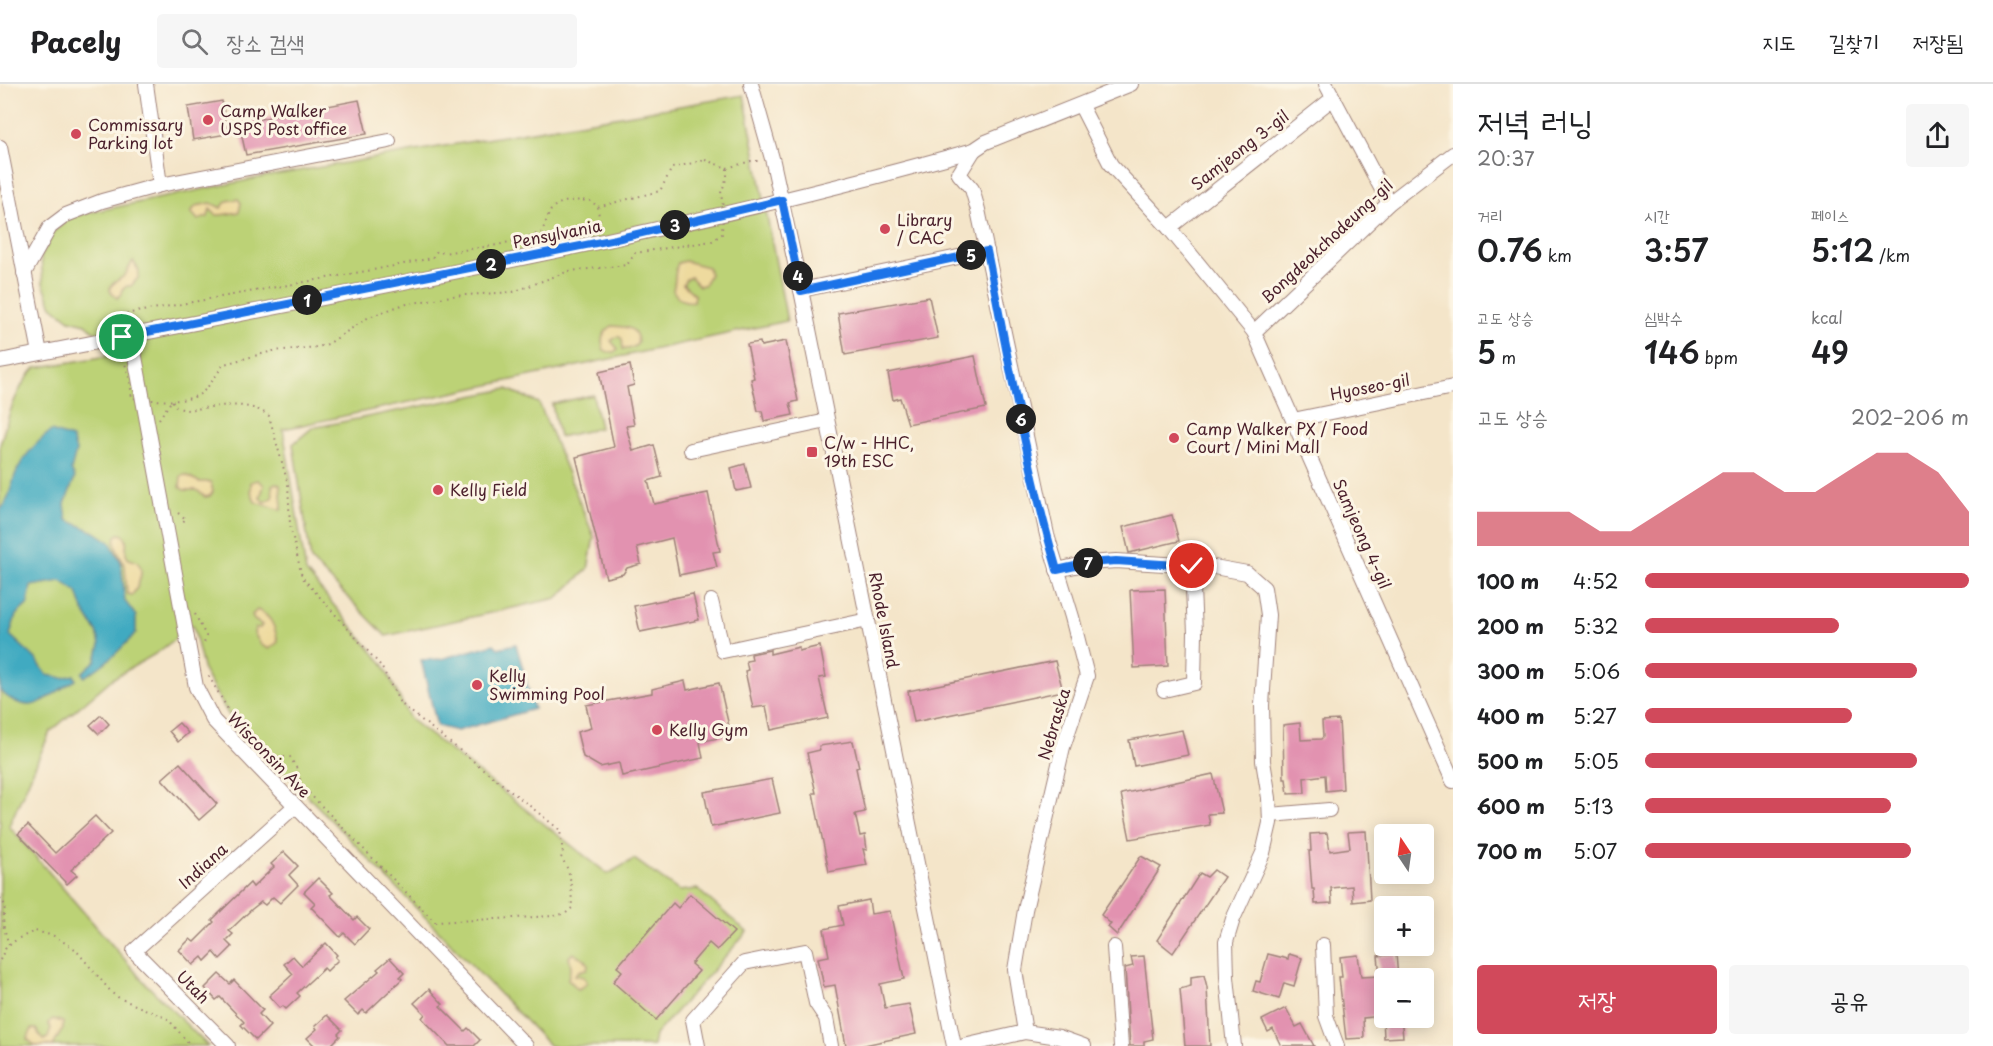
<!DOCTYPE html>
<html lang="ko">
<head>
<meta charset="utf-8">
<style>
	body { margin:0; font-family:"Playpen Sans","Poor Story",sans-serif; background:#f6f6f6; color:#202124; height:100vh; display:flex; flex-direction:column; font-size:22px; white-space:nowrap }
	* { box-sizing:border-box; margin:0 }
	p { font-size:20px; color:#757577 }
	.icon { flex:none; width:33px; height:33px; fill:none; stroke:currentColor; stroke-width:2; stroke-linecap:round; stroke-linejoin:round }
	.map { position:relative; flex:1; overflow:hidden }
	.side { display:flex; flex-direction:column; background:#fff; width:540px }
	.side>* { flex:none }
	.needle { width:39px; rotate:347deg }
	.tools { position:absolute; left:1374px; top:740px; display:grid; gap:12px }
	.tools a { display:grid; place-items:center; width:60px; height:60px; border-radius:6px; background:#fff; box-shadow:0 3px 15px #0003; font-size:30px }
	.pin { position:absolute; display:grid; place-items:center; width:51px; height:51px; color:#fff; margin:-26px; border:3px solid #fff; border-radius:50%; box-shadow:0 2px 6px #0007 }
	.km { position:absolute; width:30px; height:30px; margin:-15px; border-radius:50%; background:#222; color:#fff; font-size:16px; line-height:30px; text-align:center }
	.round { display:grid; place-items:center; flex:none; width:63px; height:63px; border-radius:6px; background:#f6f6f6 }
	.head { display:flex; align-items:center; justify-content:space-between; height:102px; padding:0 24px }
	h1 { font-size:33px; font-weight:600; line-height:45px }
	.stats { display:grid; grid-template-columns:repeat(3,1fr); gap:9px; height:102px; padding:6px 24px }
	.stats div { display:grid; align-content:center }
	.stats b { font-size:30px; font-weight:600 }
	.stats small { font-size:16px; font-weight:400 }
	.stats p { font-size:16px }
	.chart { height:168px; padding:12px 24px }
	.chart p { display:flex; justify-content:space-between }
	.chart svg { width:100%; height:108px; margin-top:6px; fill:#d1495b; opacity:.7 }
	.primary-button { display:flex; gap:12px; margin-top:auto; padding:12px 24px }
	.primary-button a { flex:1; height:69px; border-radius:6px; background:#d1495b; color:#fff; font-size:24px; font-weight:600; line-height:69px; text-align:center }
	.primary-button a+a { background:#f6f6f6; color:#202124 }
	ul { padding:0 24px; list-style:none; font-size:20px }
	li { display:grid; grid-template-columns:96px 72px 1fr; align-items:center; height:45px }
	li i { height:15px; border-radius:8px; background:#d1495b }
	header { display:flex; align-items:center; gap:36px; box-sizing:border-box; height:84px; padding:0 30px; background:#fff; border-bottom:2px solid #e0e0e0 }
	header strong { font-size:28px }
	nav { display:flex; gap:33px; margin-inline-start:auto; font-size:21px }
	.search { width:420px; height:54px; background:#f6f6f6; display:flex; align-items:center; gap:15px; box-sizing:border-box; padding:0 21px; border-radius:6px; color:#757577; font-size:22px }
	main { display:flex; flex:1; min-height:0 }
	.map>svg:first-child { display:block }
	.green { fill:#bcd276; stroke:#837850; stroke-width:1.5 }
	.sand { fill:#eeda9e; stroke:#9c7c64; stroke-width:1.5 }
	.water { fill:#41aac1; stroke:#466476; stroke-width:1.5 }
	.building { fill:#e292b0 }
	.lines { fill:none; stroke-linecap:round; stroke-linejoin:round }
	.minor-casing { stroke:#9f827a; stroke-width:16 }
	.path { stroke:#9f827a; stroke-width:2; stroke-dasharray:1.5 4.5; stroke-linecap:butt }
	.minor { stroke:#fff; stroke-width:14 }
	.route-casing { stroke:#fff; stroke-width:12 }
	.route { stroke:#1a73e8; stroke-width:8 }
	.poi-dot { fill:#d1495b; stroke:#fcf5e5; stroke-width:2 }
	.labels { text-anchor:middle; stroke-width:6; stroke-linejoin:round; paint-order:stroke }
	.poi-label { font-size:16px; fill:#4a1f2b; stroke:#fcf5e5; text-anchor:start }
	.street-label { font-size:16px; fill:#4a1f2b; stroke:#fcf5e5 }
</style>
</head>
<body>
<header>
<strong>Pacely</strong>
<div class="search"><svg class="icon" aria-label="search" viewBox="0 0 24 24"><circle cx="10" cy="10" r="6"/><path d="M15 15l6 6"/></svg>장소 검색</div>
<nav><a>지도</a><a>길찾기</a><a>저장됨</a></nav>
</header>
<main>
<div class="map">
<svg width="1453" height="962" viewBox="0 0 1453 962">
	<rect width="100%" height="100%" fill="#fcf5e5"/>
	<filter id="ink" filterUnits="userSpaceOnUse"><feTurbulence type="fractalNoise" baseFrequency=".0167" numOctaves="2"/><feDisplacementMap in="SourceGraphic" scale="12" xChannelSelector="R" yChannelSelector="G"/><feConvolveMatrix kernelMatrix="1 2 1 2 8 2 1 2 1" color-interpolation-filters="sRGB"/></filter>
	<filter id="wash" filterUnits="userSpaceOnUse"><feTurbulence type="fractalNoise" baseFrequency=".008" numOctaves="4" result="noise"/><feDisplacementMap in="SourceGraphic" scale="24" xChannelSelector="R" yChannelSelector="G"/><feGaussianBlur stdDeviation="1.35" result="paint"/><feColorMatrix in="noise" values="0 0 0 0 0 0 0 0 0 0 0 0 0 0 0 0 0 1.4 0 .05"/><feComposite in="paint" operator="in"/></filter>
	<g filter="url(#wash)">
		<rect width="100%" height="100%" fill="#f4e5c9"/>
		<g class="green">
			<path d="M744 11 787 237 283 345 306 488 383 580 410 635 608 790 634 775 679 807 697 805 747 848 655 951 653 962H550L228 630 204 588 193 541 157 569 112 595 50 648 9 742 146 900 208 962H0V361C8 333 15 305 35 284L120 270 86 240 70 236 52 222 43 199 41 173 53 148 73 132 263 93Z"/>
			<path d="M507 305 539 319 594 453 588 485 557 514 386 552 311 476 293 360 312 344Z"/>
			<path d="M593 311 600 344 559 353 552 320Z"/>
		</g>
		<g class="sand">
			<path d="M238 115 241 119 239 128 221 131H216L210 125 208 133 198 136 191 128 196 122 211 119 221 124 227 117Z"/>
			<path d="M133 177 139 187 138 194 131 202H127L123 205 122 210 117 214C100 202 118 198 125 191 128 187 130 181 133 177Z"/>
			<path d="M685 177 708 183 710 190 704 201 699 202 691 193 686 195 683 200 695 211 694 217C685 219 677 215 673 206 676 197 674 187 678 179Z"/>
			<path d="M612 242C626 243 637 242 638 259 634 264 630 266 623 265L622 255 618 252 611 257 618 265 614 268H608L604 266C600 255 602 249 612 242Z"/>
			<path d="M186 391 199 398H211L213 408 210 412 205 413 197 406H184L180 403 181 392Z"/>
			<path d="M258 396 264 401 260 414 265 418 273 413 272 401 276 399 280 401 282 422 281 426 255 418 251 407V398Z"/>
			<path d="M119 450 124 451C129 458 125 462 126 470 127 477 133 475 137 478 146 485 138 504 132 511L127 510 125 482 117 466 115 459 116 452Z"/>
			<path d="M257 526C271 531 275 543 278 558L269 565 261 561 254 549 255 544H260L262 541 254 536 252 531Z"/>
			<path d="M573 869 585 875 588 880 587 885 579 887 575 891 584 893 587 898 584 902 578 905 568 895 571 882 569 873Z"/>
			<path d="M53 935 63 938V944L53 962H36L27 955 32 945H36L43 956 48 954 51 944 48 939Z"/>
		</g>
		<g class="water">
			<path d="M51 347 72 354 76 367 71 386 75 393 65 420 67 436 95 448 110 458 121 478 125 517 136 532V549C119 567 105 581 84 593L82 589 96 576 100 561 97 548 83 526 77 508 61 497 31 502 28 520 16 531 10 551 36 575 47 591 63 594 74 591 76 596C45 612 34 637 0 607V426C9 416 11 403 15 391 22 374 37 358 51 347Z"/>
			<path d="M494 560 498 564 516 560 534 625 457 647 437 642 421 576 441 575Z"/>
		</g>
		<g id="blocks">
			<g class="building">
				<path d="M359 16 367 50 246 71 239 39Z"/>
				<path d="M222 17 227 50 193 56 188 23Z"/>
				<path d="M929 213 938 254 845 271 838 229Z"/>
				<path d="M786 257 798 317 790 319 793 331 764 337 762 327H758L751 295 754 294 747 260 760 258 761 262Z"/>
				<path d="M975 272 986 324 908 340 900 314 893 316 888 289Z"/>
				<path d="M630 281 634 301 627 303 634 341 626 342 633 367 654 361 662 393 648 397 654 420 708 409 720 467 713 468 717 483 679 491 672 454 637 463 641 480 627 484 623 490 606 494 576 373 614 363 599 288Z"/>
				<path d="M745 380 751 404 736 407 731 384Z"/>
				<path d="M1172 431 1179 457 1129 469 1123 443Z"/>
				<path d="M1165 505 1168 582 1134 584 1130 506Z"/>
				<path d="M693 510 699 536 640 548 634 522Z"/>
				<path d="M820 562 826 593 819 594 828 634 771 646 766 622 753 624 745 587 748 586 746 577 752 576 751 570 770 566V570L799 563V567Z"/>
				<path d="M1055 577 1063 607 914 638 908 607Z"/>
				<path d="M685 597 687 606 719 599 731 651 700 658 703 674 622 692 619 679 600 683 583 673 577 648 591 644 586 621 652 609V605Z"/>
				<path d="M101 631 109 640 99 650 90 641Z"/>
				<path d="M1339 636 1343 705 1326 707 1325 691 1304 694 1305 709 1288 710 1286 695H1284L1283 641 1300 639 1301 656 1321 655 1323 653 1322 637Z"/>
				<path d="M179 639 188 649 178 658 169 647Z"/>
				<path d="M1182 646 1188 671 1134 682 1129 656Z"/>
				<path d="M853 657 859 683 856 684 865 728 855 730 860 752 865 751 867 766 863 765 867 781 829 788 813 709H816L807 669 820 666 819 662Z"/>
				<path d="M180 679 217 720 199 736 162 695Z"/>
				<path d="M1213 690 1222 729 1208 730 1210 741 1130 755 1121 710Z"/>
				<path d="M772 695 780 729 711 743 704 708Z"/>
				<path d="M95 732 111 749 71 786 77 791 67 800 18 750 28 741 55 769Z"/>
				<path d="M1366 747 1370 816 1353 818 1352 802 1331 804 1332 819 1315 820 1314 805H1312L1309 767H1311L1310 750 1327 749 1330 767 1350 764 1348 748Z"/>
				<path d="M284 768 298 782 289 791 298 801 280 819 273 813 265 821 261 818 252 825 229 847 233 850 226 857 232 863 220 875 214 868 205 877 202 873 193 881 179 866 190 855 194 858 214 838 212 836 250 799 253 803 274 783 271 780Z"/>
				<path d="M1141 772 1161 783 1117 851 1108 843 1111 840 1101 831Z"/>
				<path d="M1214 786 1224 793 1173 869 1157 856 1200 789 1207 793Z"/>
				<path d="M318 794 333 809 330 811 354 836 357 833 369 845 355 860 344 849 340 853 311 823 315 819 304 808Z"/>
				<path d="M690 810 734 848 717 866 709 859 691 880 699 887 656 936 613 898 622 887 617 883 673 819 678 824Z"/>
				<path d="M869 816 871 830 890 827 904 895 880 900 885 924 909 920 916 950 860 962H846L835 901 824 903 818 874 829 872 824 845 843 841 839 822Z"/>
				<path d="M326 859 337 871 335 873 338 876 327 887 324 884 297 909 300 912 286 925 283 922 280 924 269 912 293 890 284 880 293 872 302 882Z"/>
				<path d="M1268 870 1288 875 1289 870 1302 874 1294 902 1284 899 1279 915 1253 907 1256 897 1260 898Z"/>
				<path d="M1396 870 1398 894H1384V932L1363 934 1364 954 1346 955 1339 893H1342L1340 873 1358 871 1361 893 1380 892 1378 872Z"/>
				<path d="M1144 872 1153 955 1144 957V962H1130L1125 884 1133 882 1131 873Z"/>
				<path d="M390 874 404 889 400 893 402 895 366 929 363 926 358 931 344 917 379 887 377 885Z"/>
				<path d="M219 890 230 900 234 896 263 926 259 930 270 942 256 956 241 941 244 938 220 913 216 916 205 904Z"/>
				<path d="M1204 891 1207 903 1210 962H1185L1180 905 1191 902V893Z"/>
				<path d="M429 905 443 920 440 922 465 947 468 944 480 956 474 962H449L422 934 425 930 414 919Z"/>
				<path d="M1286 924 1296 943 1302 940 1314 962H1281L1273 945 1268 948 1262 936Z"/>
				<path d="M327 931 342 946 338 950 340 952 330 962H315L307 954 317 945 315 942Z"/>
				<path d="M1383 933H1401L1403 953 1384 954Z"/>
			</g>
		</g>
	</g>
	<g filter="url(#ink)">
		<use href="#blocks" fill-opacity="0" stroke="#9f827a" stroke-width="1.5"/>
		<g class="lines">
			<defs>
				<g id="minor">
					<path d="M146 0 160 101"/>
					<path d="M751 0 773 78 801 206 954 962"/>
					<path d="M1326 0 1389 119"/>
					<path d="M1081 22 1111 81 1169 144 1254 248 1453 697"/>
					<path d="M0 63 40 269"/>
					<path d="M974 66 959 90 972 105 978 126 1047 451 1072 533 1087 592 1063 663 1025 826 1015 886 1025 948"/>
					<path d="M1169 144 1332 15"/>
					<path d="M24 189 50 143 66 131 102 117 160 101 389 57"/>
					<path d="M801 206 987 167"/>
					<path d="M1254 248 1389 119 1453 70"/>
					<path d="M131 251 196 603 213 636 526 962"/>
					<path d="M0 277C326 212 654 156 974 66L986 58 1131 0"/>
					<path d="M1293 336 1453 303"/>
					<path d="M691 366 827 337"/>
					<path d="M1057 486 1089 479 1116 477 1214 483 1247 489 1264 504 1268 531 1262 621 1263 677 1269 714 1270 739 1263 769 1233 835 1226 858 1227 893 1234 962"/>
					<path d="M711 517 723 567 868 536"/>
					<path d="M1164 606 1194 599 1195 549 1192 482"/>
					<path d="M1270 731 1329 726"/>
					<path d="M1323 861 1326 932 1337 962"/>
					<path d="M1114 863 1121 962"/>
					<path d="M228 962 134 867 295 722"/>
					<path d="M698 962 693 936 744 879 805 867 816 919 826 934 831 962"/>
					<path d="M964 962 1025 948 1059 953 1084 962"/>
				</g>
			</defs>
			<use href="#minor" class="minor-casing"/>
			<g class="path">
				<path d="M705 76 727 84V93L721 109 723 124 722 150 712 157 635 169 627 181 569 187 513 208 451 212 402 221 369 233 328 260 318 263 273 267 224 280C217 289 210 303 200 310 185 320 150 316 132 314L130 297 121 265 125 230 389 183 432 174 437 167 443 169 498 161 541 149C545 142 547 133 551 126 558 115 581 116 592 117L597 123 660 107 672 84Z"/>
				<path d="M727 84 751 77H759"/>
				<path d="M597 123 602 144"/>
				<path d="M159 335 172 316 176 323 185 326C212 324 246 314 269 332L288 400 290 441 302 493 381 582 400 619 560 746 563 770 561 774C573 788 571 807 572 824L566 829 555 832 435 838 302 702 297 685 290 673H275L229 627 207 589"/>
				<path d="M178 429 186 435 180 440"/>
				<path d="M195 530 206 552 203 563"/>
				<path d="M0 814 5 821 3 840 9 862"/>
				<path d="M0 876 5 865 17 855 35 847 54 852 75 865 112 909 119 914 168 935 191 962"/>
			</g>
			<use href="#minor" class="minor"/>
		</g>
	</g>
	<g class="lines" filter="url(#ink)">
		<defs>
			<path id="route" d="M122 253 616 155 782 116 801 207 987 167C1008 273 1027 383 1057 486L1089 479 1116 477 1192 482"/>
		</defs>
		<use href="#route" class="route-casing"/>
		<use href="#route" class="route"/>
	</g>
	<g class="poi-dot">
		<circle cx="208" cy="36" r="6"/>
		<circle cx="76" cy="50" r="6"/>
		<circle cx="885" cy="145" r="6"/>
		<circle cx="1174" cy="354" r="6"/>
		<rect x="806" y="362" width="12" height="12" rx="3"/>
		<circle cx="438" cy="406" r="6"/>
		<circle cx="477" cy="601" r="6"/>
		<circle cx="657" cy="646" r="6"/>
	</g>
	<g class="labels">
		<g class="poi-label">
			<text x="220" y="33">Camp Walker<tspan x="220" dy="18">USPS Post office</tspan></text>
			<text x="88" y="47">Commissary<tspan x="88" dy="18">Parking lot</tspan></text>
			<text x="897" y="142">Library<tspan x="897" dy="18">/ CAC</tspan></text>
			<text x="1186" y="351">Camp Walker PX / Food<tspan x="1186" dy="18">Court / Mini Mall</tspan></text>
			<text x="824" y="365">C/w - HHC,<tspan x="824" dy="18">19th ESC</tspan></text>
			<text x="450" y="412">Kelly Field</text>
			<text x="489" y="598">Kelly<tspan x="489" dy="18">Swimming Pool</tspan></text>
			<text x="669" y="652">Kelly Gym</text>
		</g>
		<g class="street-label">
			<text transform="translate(1240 66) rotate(-38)" y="6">Samjeong 3-gil</text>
			<text transform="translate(557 150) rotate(-11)" y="6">Pensylvania</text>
			<text transform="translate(1327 157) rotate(-43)" y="6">Bongdeokchodeung-gil</text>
			<text transform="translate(1370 303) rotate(-11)" y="6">Hyoseo-gil</text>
			<text transform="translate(1362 450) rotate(66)" y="6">Samjeong 4-gil</text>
			<text transform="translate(884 536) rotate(79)" y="6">Rhode Island</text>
			<text transform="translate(1054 640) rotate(-73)" y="6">Nebraska</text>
			<text transform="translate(269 671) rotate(46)" y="6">Wisconsin Ave</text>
			<text transform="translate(203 782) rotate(-42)" y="6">Indiana</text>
			<text transform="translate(193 903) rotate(45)" y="6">Utah</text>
		</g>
	</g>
</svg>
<div class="tools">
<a><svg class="needle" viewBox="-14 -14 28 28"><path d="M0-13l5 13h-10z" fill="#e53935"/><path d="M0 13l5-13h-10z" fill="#757577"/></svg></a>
<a>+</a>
<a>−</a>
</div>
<div class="pin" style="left:122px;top:253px;background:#1e9e55"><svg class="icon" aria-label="arrive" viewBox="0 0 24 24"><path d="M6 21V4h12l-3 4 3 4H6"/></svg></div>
<div class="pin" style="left:1192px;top:482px;background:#d93025"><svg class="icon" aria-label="check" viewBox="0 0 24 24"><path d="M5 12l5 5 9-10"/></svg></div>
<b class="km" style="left:307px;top:216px">1</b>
<b class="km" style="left:491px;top:180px">2</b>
<b class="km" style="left:675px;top:141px">3</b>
<b class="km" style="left:798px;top:192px">4</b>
<b class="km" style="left:971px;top:171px">5</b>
<b class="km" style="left:1021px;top:335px">6</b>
<b class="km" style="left:1088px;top:479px">7</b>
</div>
<section class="side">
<div class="head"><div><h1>저녁 러닝</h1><p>20:37</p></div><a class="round"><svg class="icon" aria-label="share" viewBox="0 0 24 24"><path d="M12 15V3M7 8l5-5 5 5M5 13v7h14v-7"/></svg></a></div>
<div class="stats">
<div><p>거리</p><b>0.76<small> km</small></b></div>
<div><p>시간</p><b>3:57</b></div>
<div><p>페이스</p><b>5:12<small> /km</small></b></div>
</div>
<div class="stats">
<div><p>고도 상승</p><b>5<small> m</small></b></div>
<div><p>심박수</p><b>146<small> bpm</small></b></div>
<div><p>kcal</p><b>49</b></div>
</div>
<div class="chart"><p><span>고도 상승</span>202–206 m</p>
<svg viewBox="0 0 160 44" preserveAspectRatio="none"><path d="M0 44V30L10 30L20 30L30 30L40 38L50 38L60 30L70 22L80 14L90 14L100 22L110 22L120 14L130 6L140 6L150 14L160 30V44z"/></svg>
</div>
<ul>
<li><b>100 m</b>4:52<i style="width:100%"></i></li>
<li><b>200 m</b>5:32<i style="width:60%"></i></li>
<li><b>300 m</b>5:06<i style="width:84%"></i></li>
<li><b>400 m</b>5:27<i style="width:64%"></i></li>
<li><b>500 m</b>5:05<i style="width:84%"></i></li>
<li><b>600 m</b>5:13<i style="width:76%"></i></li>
<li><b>700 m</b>5:07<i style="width:82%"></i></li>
</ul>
<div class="primary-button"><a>저장</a><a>공유</a></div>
</section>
</main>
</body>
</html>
